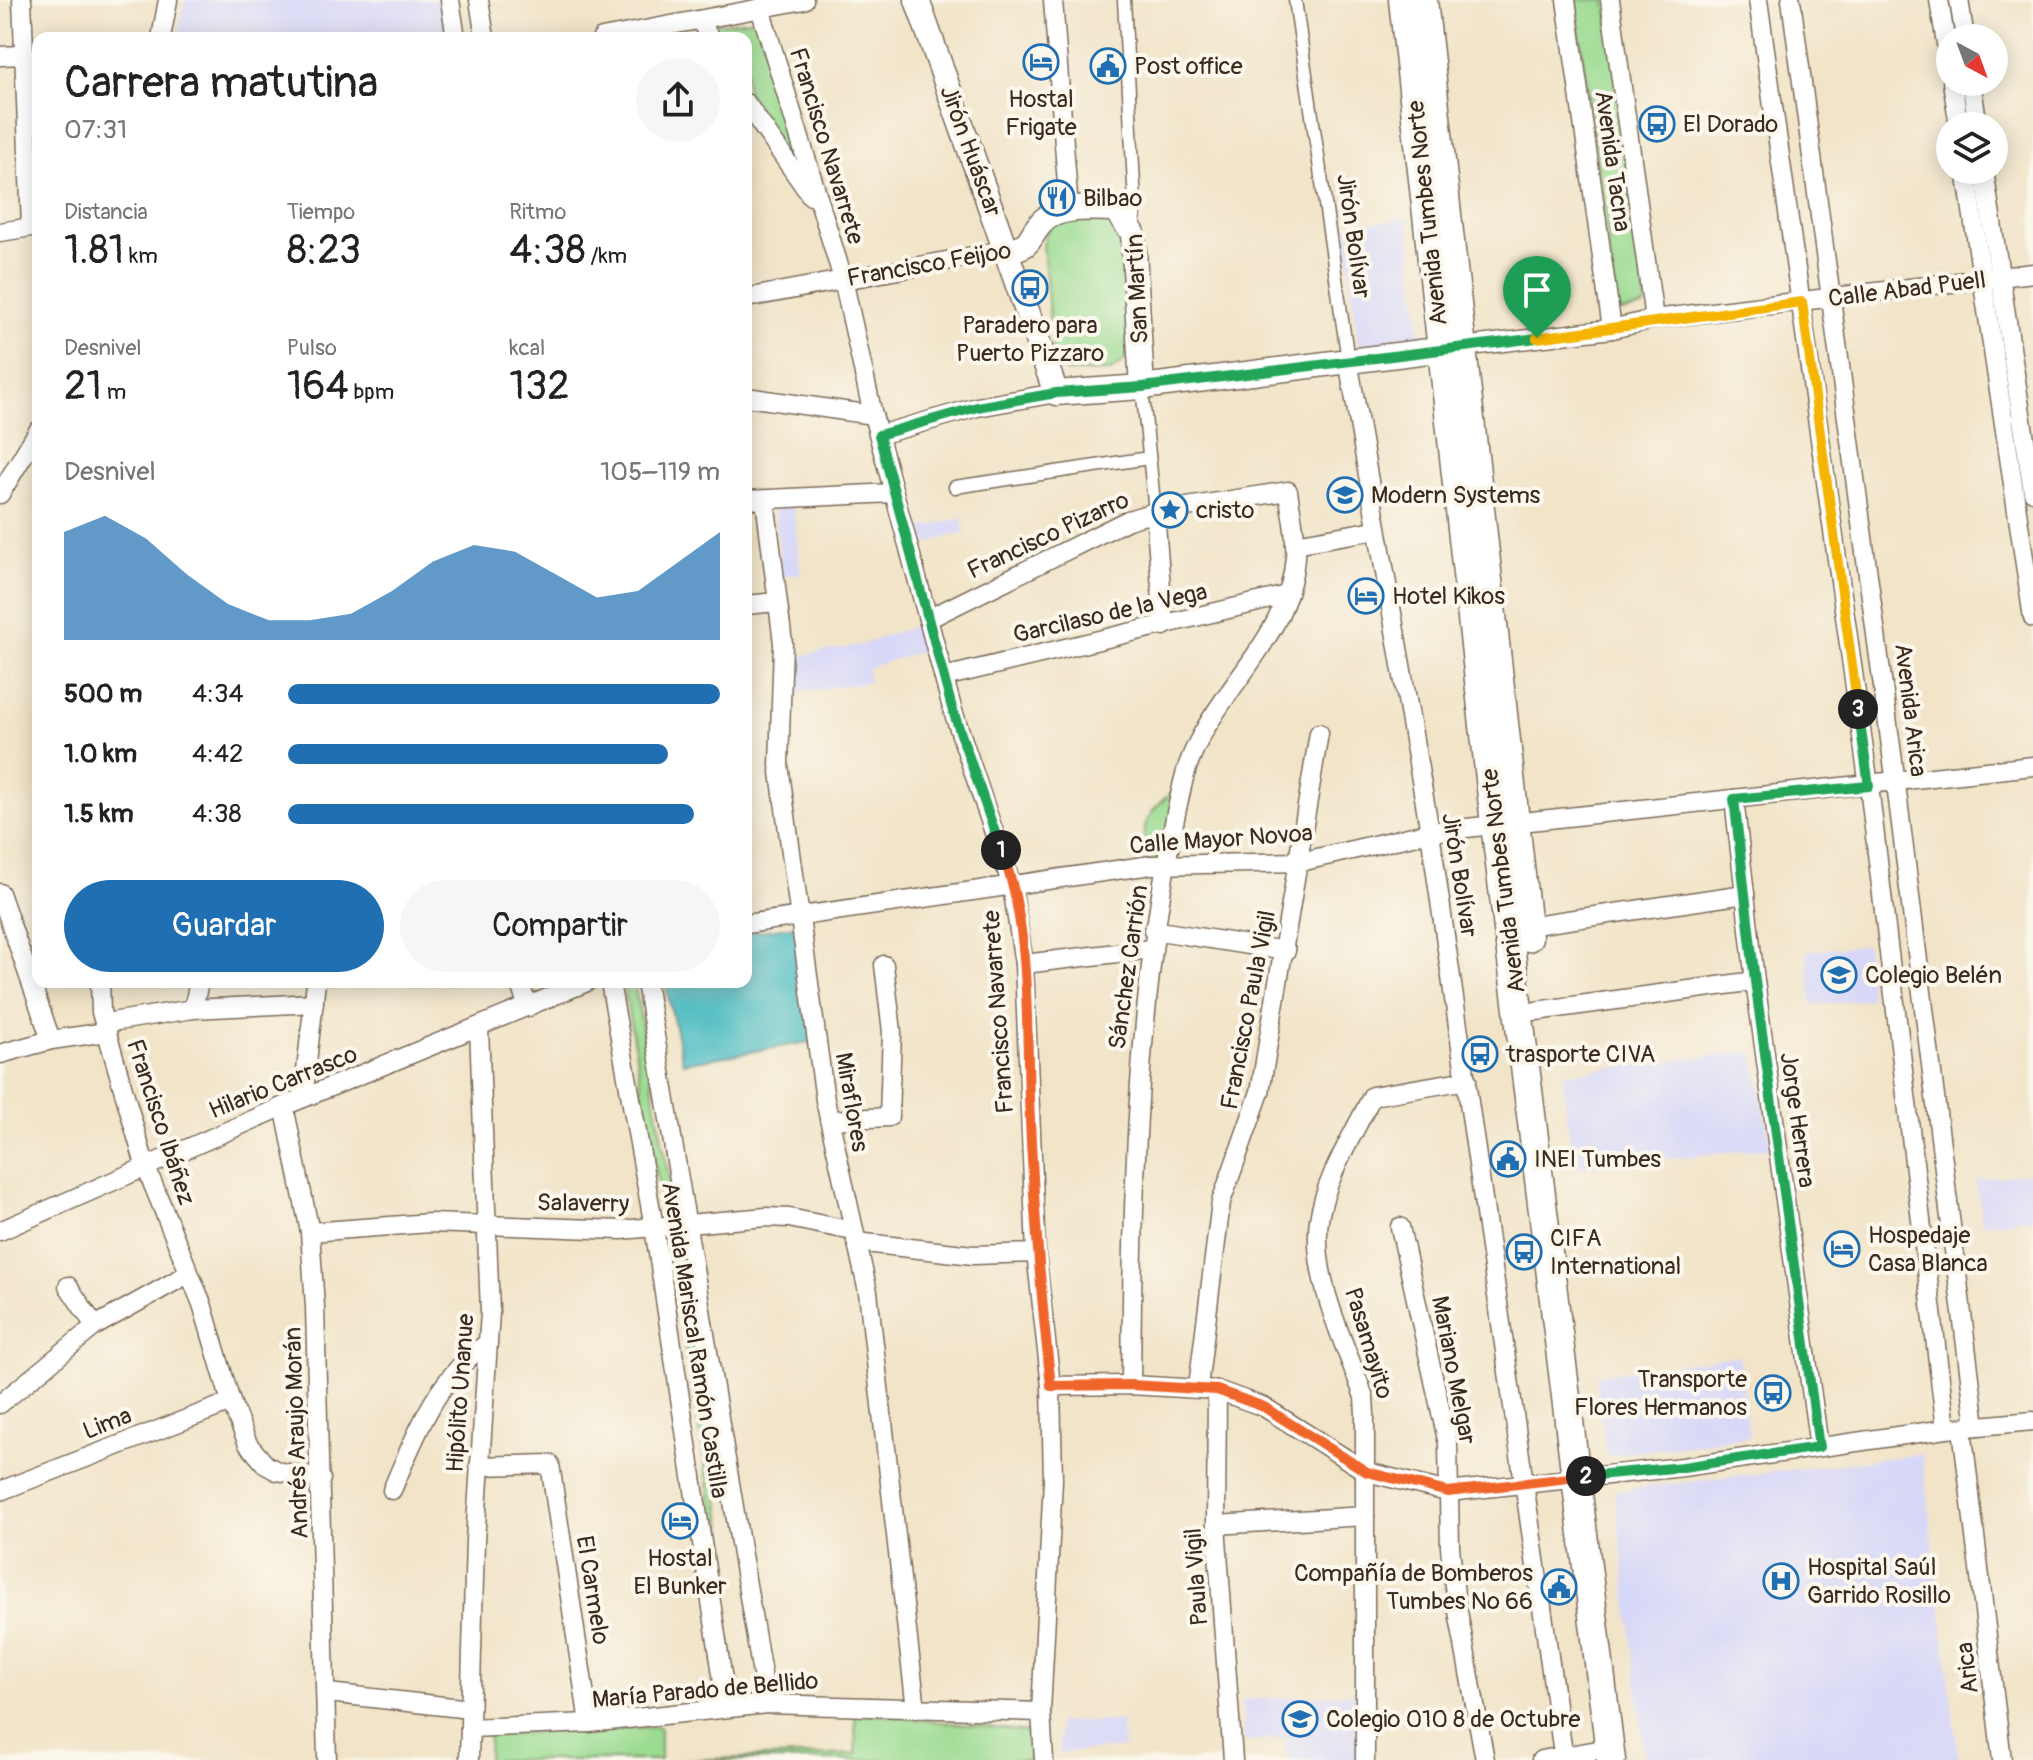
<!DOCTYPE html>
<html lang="es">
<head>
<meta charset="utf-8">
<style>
	body { margin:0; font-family:Pangolin,sans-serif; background:#f6f6f6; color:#222; height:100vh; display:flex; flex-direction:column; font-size:30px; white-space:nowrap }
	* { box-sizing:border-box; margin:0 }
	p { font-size:26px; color:#767676 }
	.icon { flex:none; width:44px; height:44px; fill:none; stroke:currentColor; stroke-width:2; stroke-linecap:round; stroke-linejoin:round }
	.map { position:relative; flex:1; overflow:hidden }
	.panel { position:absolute; left:32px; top:32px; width:720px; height:956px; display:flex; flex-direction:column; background:#fff; border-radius:16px; box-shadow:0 4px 20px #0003 }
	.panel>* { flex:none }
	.needle { width:52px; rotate:139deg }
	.tools { position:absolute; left:1936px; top:24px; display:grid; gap:16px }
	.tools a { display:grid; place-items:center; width:72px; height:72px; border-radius:50%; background:#fff; box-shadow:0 4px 20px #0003; font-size:40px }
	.pin { position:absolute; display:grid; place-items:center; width:68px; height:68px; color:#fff; margin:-82px -34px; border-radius:50% 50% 50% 0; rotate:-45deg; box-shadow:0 0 8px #0007 }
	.pin .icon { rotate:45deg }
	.km { position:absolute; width:40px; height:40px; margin:-20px; border-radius:50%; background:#222; color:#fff; font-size:22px; line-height:40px; text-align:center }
	.round { display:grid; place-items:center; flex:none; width:84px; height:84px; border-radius:42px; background:#f6f6f6 }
	.headline { display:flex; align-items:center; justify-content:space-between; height:136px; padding:0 32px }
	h1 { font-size:44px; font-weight:600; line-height:60px }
	.stats { display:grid; grid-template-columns:repeat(3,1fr); gap:12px; height:136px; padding:8px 32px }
	.stats div { display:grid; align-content:center }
	.stats b { font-size:40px; font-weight:600 }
	.stats small { font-size:22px; font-weight:400 }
	.stats p { font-size:22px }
	.chart { height:224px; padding:16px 32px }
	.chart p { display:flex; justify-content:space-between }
	.chart svg { width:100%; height:144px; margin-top:8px; fill:#1f6fb2; opacity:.7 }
	.action { display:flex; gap:16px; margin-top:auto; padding:16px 32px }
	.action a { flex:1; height:92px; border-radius:48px; background:#1f6fb2; color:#fff; font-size:32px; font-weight:600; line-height:92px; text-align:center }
	.action a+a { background:#f6f6f6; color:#222 }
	ul { padding:0 32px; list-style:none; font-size:26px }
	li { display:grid; grid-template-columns:128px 96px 1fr; align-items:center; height:60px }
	li i { height:20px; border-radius:10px; background:#1f6fb2 }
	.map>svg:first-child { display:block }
	.built { fill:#d7d7f8 }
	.green { fill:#9bdb91; stroke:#6b8258; stroke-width:2 }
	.water { fill:#4cbbc1; stroke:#447270; stroke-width:2 }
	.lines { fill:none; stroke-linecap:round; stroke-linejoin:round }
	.pedestrian-casing { stroke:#7b6b5a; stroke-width:15 }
	.minor-casing { stroke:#7b6b5a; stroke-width:21 }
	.secondary-casing { stroke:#7b6b5a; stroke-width:27 }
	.trunk-casing { stroke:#7b6b5a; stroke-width:31 }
	.pedestrian { stroke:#fff; stroke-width:12 }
	.minor { stroke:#fff; stroke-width:18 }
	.secondary { stroke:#fff; stroke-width:24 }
	.trunk { stroke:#fff; stroke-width:28 }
	.split-1-casing { stroke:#fff; stroke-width:16 }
	.split-2-casing { stroke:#fff; stroke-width:16 }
	.split-3-casing { stroke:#fff; stroke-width:16 }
	.split-4-casing { stroke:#fff; stroke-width:16 }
	.split-1 { stroke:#22a559; stroke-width:10 }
	.split-2 { stroke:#f0652b; stroke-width:10 }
	.split-3 { stroke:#22a559; stroke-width:10 }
	.split-4 { stroke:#f5b400; stroke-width:10 }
	.labels { text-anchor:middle; stroke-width:8; stroke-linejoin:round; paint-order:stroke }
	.poi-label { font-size:24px; fill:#3b2a1e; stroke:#fbf7ec; text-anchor:start }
	.street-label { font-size:24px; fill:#3b2a1e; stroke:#fbf7ec }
</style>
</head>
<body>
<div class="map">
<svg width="2033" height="1760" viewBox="0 0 2033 1760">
	<rect width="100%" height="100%" fill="#fbf7ec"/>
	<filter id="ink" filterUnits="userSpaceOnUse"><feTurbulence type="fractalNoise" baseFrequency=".0125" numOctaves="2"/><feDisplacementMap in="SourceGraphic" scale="16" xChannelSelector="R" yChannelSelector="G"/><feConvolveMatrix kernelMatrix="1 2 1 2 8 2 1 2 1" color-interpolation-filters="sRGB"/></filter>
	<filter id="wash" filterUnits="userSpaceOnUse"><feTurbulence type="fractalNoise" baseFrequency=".006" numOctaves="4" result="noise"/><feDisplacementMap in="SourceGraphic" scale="32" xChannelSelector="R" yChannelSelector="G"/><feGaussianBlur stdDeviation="1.8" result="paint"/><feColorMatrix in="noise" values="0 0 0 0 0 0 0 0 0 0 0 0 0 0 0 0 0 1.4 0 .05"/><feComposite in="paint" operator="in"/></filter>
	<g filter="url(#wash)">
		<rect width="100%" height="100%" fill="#f1e4c8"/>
		<g class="built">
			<path d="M185 0H447L453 38H177Z"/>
			<path d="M1408 218 1421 335 1358 345 1345 226Z"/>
			<path d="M793 504 801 574 782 576 774 506Z"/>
			<path d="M962 518 965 532 916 547 911 530Z"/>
			<path d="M917 625 924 650 868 668V682L792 693V657L861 645Z"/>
			<path d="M1866 945 1871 999 1812 1005 1807 951Z"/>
			<path d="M1753 1051 1771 1148 1573 1168 1562 1074Z"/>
			<path d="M2033 1172V1218L1983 1224 1976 1180Z"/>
			<path d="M1739 1356 1749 1437 1606 1456 1596 1375Z"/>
			<path d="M1922 1454 1959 1760H1645L1615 1491Z"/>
			<path d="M1357 1693 1359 1760H1287L1285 1738 1244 1741 1242 1700Z"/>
			<path d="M1121 1721 1124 1748 1059 1753V1722Z"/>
		</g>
		<g class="green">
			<path d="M1575 0H1606L1646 303 1643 307 1623 312 1617 309Z"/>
			<path d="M757 19 793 154 791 158 785 157 746 89V38H716L711 28 716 24Z"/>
			<path d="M1109 214 1120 229 1129 357 1111 371 1066 372 1053 357 1043 246 1046 233 1055 221Z"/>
			<path d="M1183 781 1167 865H1151C1133 821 1153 810 1183 781Z"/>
			<path d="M623 982H634L677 1224 666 1226Z"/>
			<path d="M678 1229 729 1567H722L666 1230Z"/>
			<path d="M855 1712 1029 1732 1032 1760H684L856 1754Z"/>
			<path d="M660 1727V1760H488L489 1734Z"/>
		</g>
		<path class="water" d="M802 925 816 1041 683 1063 665 982H746V933Z"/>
	</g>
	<g filter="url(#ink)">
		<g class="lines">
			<defs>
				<g id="pedestrian">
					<path d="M1124 0 1135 204 1133 229"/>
					<path d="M1295 0 1348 360"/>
					<path d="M1142 387 1155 512"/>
					<path d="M955 487 1149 458"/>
				</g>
				<g id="minor">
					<path d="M22 0 31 227"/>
					<path d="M450 0 456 38"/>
					<path d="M479 0 485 38"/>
					<path d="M1053 0 1069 210"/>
					<path d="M1566 0 1612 329"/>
					<path d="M1610 0 1654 319"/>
					<path d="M1758 0 1869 786 1946 1429"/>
					<path d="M1791 0 1896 784 1976 1426"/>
					<path d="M1939 0 1950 69"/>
					<path d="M1959 0 1965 38"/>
					<path d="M760 8 843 279 873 415 952 708 1012 886 1024 964 1036 1253 1051 1386 1053 1480 1041 1712 1044 1760"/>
					<path d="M700 20 710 38"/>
					<path d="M161 38 168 0"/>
					<path d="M602 38 804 0"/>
					<path d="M0 56 24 55"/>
					<path d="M1952 82 1959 126"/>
					<path d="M1971 82 1978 126"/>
					<path d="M746 103 811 196"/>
					<path d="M1966 170 2033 618"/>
					<path d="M1984 170 2033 492"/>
					<path d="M0 232 38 226"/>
					<path d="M746 298 1006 250"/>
					<path d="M1462 347 1612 329 1654 319 2033 273"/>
					<path d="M1348 360 1430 832 1564 1760"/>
					<path d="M746 397 873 415"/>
					<path d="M879 435 977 407 1056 393"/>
					<path d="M0 494 38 431"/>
					<path d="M746 500 893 493"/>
					<path d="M765 500 783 643 779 765 825 1100 868 1292 916 1709"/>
					<path d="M1155 512 1164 626"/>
					<path d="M1295 544 1375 530"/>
					<path d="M746 605 777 602"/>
					<path d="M928 619 1128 520 1155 512 1288 491C1291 513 1297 536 1295 557 1289 646 1203 698 1183 782 1136 981 1133 1182 1131 1385"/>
					<path d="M944 677 1287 595"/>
					<path d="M1734 799 1755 981 1819 1447"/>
					<path d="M0 893 51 1040"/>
					<path d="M746 924 1151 865 1300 862 1430 832 2033 766"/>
					<path d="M1527 926 1745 894"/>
					<path d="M1153 930 1286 951"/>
					<path d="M1024 964 1151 949"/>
					<path d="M100 982 101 1012 145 1165 202 1304 231 1402 248 1444 266 1465 277 1471 321 1479"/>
					<path d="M519 982 528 1007"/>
					<path d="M610 982 654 1227 727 1707"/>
					<path d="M646 982 767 1704"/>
					<path d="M193 1009 199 982"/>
					<path d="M1536 1011 1755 981"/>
					<path d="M105 1023 193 1009 314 1003"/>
					<path d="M0 1054 51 1040 107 1032"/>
					<path d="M303 1098 316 982"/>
					<path d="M284 1106 310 1232 315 1307 327 1760"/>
					<path d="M829 1120 889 1117 892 1032 884 965"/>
					<path d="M1400 1227 1448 1444 1450 1547 1455 1595 1485 1760"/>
					<path d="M0 1231 284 1106 587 982"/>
					<path d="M310 1232 430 1223 621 1230 766 1217 789 1218 853 1231"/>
					<path d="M856 1242 973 1255 1036 1253"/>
					<path d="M68 1286 95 1326"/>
					<path d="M1051 1386 1131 1385 1217 1390 1264 1407 1367 1472 1448 1492 1683 1467 1946 1429 2033 1421"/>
					<path d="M1198 1387 1221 1202 1260 1092 1319 733"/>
					<path d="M1217 1390 1216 1525 1233 1760"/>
					<path d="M0 1404 95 1326 188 1274"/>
					<path d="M1962 1428 2002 1760"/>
					<path d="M479 1466 550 1464 589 1723"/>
					<path d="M392 1490C416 1435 436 1377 488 1343"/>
					<path d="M0 1491 231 1402"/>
					<path d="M1216 1525 1365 1516"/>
					<path d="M328 1693 470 1709"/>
					<path d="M470 1728 589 1723 767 1704 1041 1712"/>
					<path d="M469 1760 475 1541 490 1312 479 1028"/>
					<path d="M1365 1760V1415L1364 1397C1345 1343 1311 1278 1319 1220 1325 1178 1354 1134 1372 1096L1467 1080"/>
					<path d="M1541 1760 1609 1748"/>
				</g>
				<g id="secondary">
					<path d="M917 0 1056 393 1142 387 1460 347"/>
					<path d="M1006 250C1036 246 1026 237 1044 220 1061 205 1094 209 1115 209L1133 233 1142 387"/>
				</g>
				<g id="trunk">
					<path d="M1403 0 1495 824 1611 1760"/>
					<path d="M1423 0 1528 937"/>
				</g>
			</defs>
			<use href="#pedestrian" class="pedestrian-casing"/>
			<use href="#minor" class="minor-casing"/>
			<use href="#secondary" class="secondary-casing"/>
			<use href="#trunk" class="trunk-casing"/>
			<use href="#pedestrian" class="pedestrian"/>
			<use href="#minor" class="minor"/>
			<use href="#secondary" class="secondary"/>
			<use href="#trunk" class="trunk"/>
		</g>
	</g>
	<g class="lines" filter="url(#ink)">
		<defs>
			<path id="split-1" d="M1001 850 952 708 879 435 977 407 1056 393 1142 387 1537 338"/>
			<path id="split-2" d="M1001 850C1031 923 1026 1021 1029 1099 1033 1195 1040 1290 1051 1386L1131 1385 1217 1390 1264 1407 1367 1472 1448 1492 1586 1476"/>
			<path id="split-3" d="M1586 1476 1683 1467 1819 1447 1755 981 1734 799 1869 786 1858 709"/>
			<path id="split-4" d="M1537 338 1802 302 1858 709"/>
		</defs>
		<use href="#split-1" class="split-1-casing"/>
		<use href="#split-2" class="split-2-casing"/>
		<use href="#split-3" class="split-3-casing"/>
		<use href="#split-4" class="split-4-casing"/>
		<use href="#split-1" class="split-1"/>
		<use href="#split-2" class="split-2"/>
		<use href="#split-3" class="split-3"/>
		<use href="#split-4" class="split-4"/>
	</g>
	<defs>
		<symbol id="hotel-ring" viewBox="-11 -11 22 22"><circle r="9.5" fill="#fbf7ec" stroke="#1f6fb2" stroke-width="1.5"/><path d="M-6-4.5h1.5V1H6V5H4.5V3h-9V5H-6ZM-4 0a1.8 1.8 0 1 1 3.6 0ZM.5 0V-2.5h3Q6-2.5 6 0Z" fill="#1f6fb2"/></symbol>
		<symbol id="civic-ring" viewBox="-11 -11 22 22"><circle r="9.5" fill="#fbf7ec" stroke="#1f6fb2" stroke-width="1.5"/><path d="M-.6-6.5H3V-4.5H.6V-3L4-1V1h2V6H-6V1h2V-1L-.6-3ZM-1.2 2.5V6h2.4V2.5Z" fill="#1f6fb2"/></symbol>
		<symbol id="bus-ring" viewBox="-11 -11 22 22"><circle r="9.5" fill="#fbf7ec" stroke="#1f6fb2" stroke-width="1.5"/><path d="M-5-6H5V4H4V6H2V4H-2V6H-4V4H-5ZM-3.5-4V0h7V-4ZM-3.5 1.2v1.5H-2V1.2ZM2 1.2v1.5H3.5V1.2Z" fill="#1f6fb2"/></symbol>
		<symbol id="restaurant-ring" viewBox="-11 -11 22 22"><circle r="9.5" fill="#fbf7ec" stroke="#1f6fb2" stroke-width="1.5"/><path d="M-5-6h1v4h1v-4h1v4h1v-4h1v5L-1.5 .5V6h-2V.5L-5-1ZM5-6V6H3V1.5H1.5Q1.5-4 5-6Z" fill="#1f6fb2"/></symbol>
		<symbol id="school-ring" viewBox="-11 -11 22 22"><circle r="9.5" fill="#fbf7ec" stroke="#1f6fb2" stroke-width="1.5"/><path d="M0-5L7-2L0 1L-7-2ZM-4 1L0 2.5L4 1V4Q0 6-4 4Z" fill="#1f6fb2"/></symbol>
		<symbol id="sight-ring" viewBox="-11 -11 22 22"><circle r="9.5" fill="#fbf7ec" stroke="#1f6fb2" stroke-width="1.5"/><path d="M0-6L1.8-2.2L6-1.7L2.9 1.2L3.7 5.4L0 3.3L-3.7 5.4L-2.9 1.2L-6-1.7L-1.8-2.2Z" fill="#1f6fb2"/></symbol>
		<symbol id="hospital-ring" viewBox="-11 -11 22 22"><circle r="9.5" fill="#fbf7ec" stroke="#1f6fb2" stroke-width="1.5"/><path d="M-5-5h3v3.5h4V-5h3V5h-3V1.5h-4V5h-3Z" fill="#1f6fb2"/></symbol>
	</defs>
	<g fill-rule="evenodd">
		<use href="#hotel-ring" x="1021" y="42" width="40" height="40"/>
		<use href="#civic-ring" x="1088" y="46" width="40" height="40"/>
		<use href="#bus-ring" x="1637" y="104" width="40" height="40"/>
		<use href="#restaurant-ring" x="1037" y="178" width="40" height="40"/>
		<use href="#bus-ring" x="1010" y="268" width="40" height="40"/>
		<use href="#school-ring" x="1325" y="475" width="40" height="40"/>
		<use href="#sight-ring" x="1150" y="490" width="40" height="40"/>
		<use href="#hotel-ring" x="1346" y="576" width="40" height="40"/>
		<use href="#school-ring" x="1819" y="955" width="40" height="40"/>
		<use href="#bus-ring" x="1460" y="1034" width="40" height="40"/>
		<use href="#civic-ring" x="1488" y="1139" width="40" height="40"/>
		<use href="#hotel-ring" x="1822" y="1229" width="40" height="40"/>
		<use href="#bus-ring" x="1504" y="1232" width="40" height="40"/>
		<use href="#bus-ring" x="1753" y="1373" width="40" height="40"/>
		<use href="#hotel-ring" x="660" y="1501" width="40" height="40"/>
		<use href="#hospital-ring" x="1761" y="1561" width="40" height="40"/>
		<use href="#civic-ring" x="1539" y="1567" width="40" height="40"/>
		<use href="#school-ring" x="1280" y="1699" width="40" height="40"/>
	</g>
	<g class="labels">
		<g class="poi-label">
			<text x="1134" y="74">Post office</text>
			<text x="1041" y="107" text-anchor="middle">Hostal<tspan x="1041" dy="28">Frigate</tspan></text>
			<text x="1683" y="132">El Dorado</text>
			<text x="1083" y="206">Bilbao</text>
			<text x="1030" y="333" text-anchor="middle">Paradero para<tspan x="1030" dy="28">Puerto Pizzaro</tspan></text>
			<text x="1371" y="503">Modern Systems</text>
			<text x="1196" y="518">cristo</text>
			<text x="1392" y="604">Hotel Kikos</text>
			<text x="1865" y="983">Colegio Belén</text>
			<text x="1506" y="1062">trasporte CIVA</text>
			<text x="1534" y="1167">INEI Tumbes</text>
			<text x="1868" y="1243">Hospedaje<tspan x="1868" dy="28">Casa Blanca</tspan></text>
			<text x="1550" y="1246">CIFA<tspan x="1550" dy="28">International</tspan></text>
			<text x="1747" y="1387" text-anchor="end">Transporte<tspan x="1747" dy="28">Flores Hermanos</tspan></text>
			<text x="680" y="1566" text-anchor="middle">Hostal<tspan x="680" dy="28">El Bunker</tspan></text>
			<text x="1807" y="1575">Hospital Saúl<tspan x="1807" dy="28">Garrido Rosillo</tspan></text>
			<text x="1533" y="1581" text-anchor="end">Compañía de Bomberos<tspan x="1533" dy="28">Tumbes Nº 66</tspan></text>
			<text x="1326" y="1727">Colegio 010 8 de Octubre</text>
		</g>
		<g class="street-label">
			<text transform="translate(827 146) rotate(73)" y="8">Francisco Navarrete</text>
			<text transform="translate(971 151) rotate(70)" y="8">Jirón Huáscar</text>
			<text transform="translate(1613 161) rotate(82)" y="8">Avenida Tacna</text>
			<text transform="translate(1427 213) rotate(-96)" y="8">Avenida Tumbes Norte</text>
			<text transform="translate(1354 236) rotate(82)" y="8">Jirón Bolívar</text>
			<text transform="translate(929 264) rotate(-10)" y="8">Francisco Feijoo</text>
			<text transform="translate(1137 289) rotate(-93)" y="8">San Martín</text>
			<text transform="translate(1907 289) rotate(-7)" y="8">Calle Abad Puell</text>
			<text transform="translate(1048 535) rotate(-25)" y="8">Francisco Pizarro</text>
			<text transform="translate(1110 613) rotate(-13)" y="8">Garcilaso de la Vega</text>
			<text transform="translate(1911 710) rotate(83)" y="8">Avenida Arica</text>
			<text transform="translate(1221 839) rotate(-4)" y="8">Calle Mayor Novoa</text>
			<text transform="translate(1460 875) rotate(81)" y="8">Jirón Bolívar</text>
			<text transform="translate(1503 881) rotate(-97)" y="8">Avenida Tumbes Norte</text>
			<text transform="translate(1128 967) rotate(-82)" y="8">Sánchez Carrión</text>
			<text transform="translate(1248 1010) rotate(-79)" y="8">Francisco Paula Vigil</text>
			<text transform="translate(998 1012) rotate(-94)" y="8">Francisco Navarrete</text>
			<text transform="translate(283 1082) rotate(-22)" y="8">Hilario Carrasco</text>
			<text transform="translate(852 1102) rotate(80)" y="8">Miraflores</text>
			<text transform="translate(1798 1120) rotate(82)" y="8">Jorge Herrera</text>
			<text transform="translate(161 1122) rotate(72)" y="8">Francisco Ibáñez</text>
			<text transform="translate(583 1203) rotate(1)" y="8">Salaverry</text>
			<text transform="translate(695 1340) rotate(81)" y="8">Avenida Mariscal Ramón Castilla</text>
			<text transform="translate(1369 1343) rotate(73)" y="8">Pasamayito</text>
			<text transform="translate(1454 1370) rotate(79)" y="8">Mariano Melgar</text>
			<text transform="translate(460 1393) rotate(-86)" y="8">Hipólito Unanue</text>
			<text transform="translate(107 1423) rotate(-21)" y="8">Lima</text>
			<text transform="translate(296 1433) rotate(-92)" y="8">Andrés Araujo Morán</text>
			<text transform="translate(1196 1577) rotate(-94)" y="8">Paula Vigil</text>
			<text transform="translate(593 1590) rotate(81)" y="8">El Carmelo</text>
			<text transform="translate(1967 1668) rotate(-97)" y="8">Arica</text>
			<text transform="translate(705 1690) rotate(-5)" y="8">María Parado de Bellido</text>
		</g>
	</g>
</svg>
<div class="tools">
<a><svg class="needle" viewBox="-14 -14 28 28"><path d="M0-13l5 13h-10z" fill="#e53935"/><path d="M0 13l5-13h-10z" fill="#767676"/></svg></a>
<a><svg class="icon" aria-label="layers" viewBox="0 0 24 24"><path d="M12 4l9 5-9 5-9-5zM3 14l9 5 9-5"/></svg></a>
</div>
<div class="pin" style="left:1537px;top:338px;background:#1e9e55"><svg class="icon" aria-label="arrive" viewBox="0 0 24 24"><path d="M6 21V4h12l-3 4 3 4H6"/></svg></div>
<b class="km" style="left:1001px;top:850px">1</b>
<b class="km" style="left:1586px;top:1476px">2</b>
<b class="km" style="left:1858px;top:709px">3</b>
<section class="panel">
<div class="headline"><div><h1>Carrera matutina</h1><p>07:31</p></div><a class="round"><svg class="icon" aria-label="share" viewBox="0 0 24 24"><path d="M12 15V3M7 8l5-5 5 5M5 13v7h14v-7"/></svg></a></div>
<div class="stats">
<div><p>Distancia</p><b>1.81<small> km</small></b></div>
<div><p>Tiempo</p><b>8:23</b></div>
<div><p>Ritmo</p><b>4:38<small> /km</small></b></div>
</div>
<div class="stats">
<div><p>Desnivel</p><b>21<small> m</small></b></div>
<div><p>Pulso</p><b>164<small> bpm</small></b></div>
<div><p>kcal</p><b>132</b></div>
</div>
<div class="chart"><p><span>Desnivel</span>105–119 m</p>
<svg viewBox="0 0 160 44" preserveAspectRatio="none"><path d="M0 44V11L10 6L20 13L30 24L40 33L50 38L60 38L70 36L80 29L90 20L100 15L110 17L120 24L130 31L140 29L150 20L160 11V44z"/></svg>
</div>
<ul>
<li><b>500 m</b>4:34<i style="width:100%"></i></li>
<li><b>1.0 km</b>4:42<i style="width:88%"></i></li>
<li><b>1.5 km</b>4:38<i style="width:94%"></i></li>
</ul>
<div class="action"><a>Guardar</a><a>Compartir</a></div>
</section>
</div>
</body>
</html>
